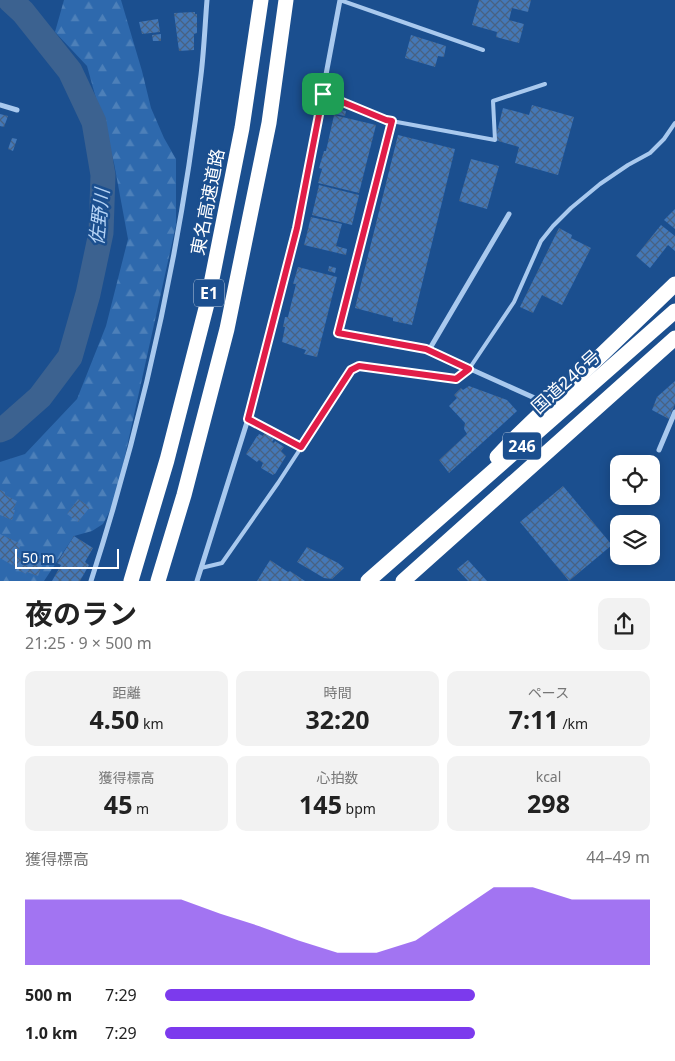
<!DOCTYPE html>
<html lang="ja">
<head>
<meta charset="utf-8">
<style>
	body { margin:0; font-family:"Noto Sans","Noto Sans JP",sans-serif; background:#f2f2f2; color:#222; height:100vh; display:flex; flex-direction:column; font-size:19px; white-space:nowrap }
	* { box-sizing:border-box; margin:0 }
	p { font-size:16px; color:#767676 }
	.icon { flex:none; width:28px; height:28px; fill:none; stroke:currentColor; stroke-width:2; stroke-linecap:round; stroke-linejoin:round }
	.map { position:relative; height:581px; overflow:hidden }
	.side { display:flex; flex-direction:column; background:#fff; flex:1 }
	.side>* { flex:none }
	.controls { position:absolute; left:610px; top:455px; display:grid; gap:10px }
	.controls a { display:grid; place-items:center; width:50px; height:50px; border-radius:10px; background:#fff; box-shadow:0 2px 12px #0003; font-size:25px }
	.scale { position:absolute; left:15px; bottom:12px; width:104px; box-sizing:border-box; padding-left:5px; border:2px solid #fff; border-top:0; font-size:14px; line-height:18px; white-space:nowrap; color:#fff; -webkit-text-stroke:4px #1b4f8f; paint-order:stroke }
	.pin { position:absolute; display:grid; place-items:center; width:42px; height:42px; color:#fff; margin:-21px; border-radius:10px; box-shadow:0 2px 8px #0006 }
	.round { display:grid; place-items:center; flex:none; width:52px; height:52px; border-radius:10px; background:#f2f2f2 }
	.overview { display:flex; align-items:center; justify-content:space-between; height:85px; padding:0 25px }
	h1 { font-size:28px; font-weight:700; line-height:38px }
	.stats { display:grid; grid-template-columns:repeat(3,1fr); gap:8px; height:85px; padding:5px 25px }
	.stats div { display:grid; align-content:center; border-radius:10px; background:#f2f2f2; text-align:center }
	.stats b { font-size:25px; font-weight:700 }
	.stats small { font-size:14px; font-weight:400 }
	.stats p { font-size:14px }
	.chart { height:140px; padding:10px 25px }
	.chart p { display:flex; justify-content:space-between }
	.chart svg { width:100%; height:90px; margin-top:5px; fill:#7c3aed; opacity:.7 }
	ul { padding:0 25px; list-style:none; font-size:16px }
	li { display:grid; grid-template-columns:80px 60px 1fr; align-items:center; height:38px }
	li i { height:12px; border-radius:6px; background:#7c3aed }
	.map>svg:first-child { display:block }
	.forest { fill:url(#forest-firs) }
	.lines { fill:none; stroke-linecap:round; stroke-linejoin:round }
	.river { stroke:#3c6290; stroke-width:25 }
	.building { fill:url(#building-cross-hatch) }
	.lane { stroke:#a9c9ee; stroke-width:4 }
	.street { stroke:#a9c9ee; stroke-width:5 }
	.highway { stroke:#fff; stroke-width:15 }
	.route-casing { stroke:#fff; stroke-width:10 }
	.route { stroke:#e11d48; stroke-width:6 }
	.labels { text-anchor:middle; stroke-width:5; stroke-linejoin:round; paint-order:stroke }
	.shield { fill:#1b4f8f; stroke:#bbcadd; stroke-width:1 }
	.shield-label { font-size:16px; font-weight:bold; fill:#fff }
	.street-label { font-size:18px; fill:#fff; stroke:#1b4f8f }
	.water-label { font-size:19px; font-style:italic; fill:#b5d3f5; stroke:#1b4f8f }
</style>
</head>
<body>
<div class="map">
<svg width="675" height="581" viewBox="0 0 675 581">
	<defs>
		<pattern id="forest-firs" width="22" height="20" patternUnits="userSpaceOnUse" patternTransform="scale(1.25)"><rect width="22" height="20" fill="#2e69ad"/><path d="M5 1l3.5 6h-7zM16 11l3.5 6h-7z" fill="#4d80b9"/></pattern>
		<pattern id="building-cross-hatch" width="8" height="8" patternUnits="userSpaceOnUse" patternTransform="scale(1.25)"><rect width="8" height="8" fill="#4478b7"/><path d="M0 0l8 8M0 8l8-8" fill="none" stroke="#486282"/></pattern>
	</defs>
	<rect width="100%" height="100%" fill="#1b4f8f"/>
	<path class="forest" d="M64 0H121L142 71 151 108 164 138 176 159V225L115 501 103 524 92 531 74 536 44 581H0V462L25 454 77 399 106 326 128 239 114 163 87 66 55 32Z"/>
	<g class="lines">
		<path class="river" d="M0 430 5 428 40 397 70 357 88 294 101 233 103 175 94 122 70 71 23 12 10 0"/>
	</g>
	<g class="building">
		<path d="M479 0H531L528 12 512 8 509 20 524 24 519 43 496 37 497 32 472 25Z"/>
		<path d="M195 12V14H197V33L194 34V50L179 51 174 13Z"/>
		<path d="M158 19 160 32 142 34 139 22Z"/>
		<path d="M161 34V41H153L152 35Z"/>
		<path d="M411 35 446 46 444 57 438 56 435 67 405 58Z"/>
		<path d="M532 105 574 117 558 175 515 163 519 147 495 140 503 108 529 115Z"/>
		<path d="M336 109 346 111 345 116 335 114Z"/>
		<path d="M0 114 8 116 4 127 0 126Z"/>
		<path d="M334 115 376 125 359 193 318 183 322 169 319 168 324 151H326Z"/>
		<path d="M398 135 455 149 412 325 393 321V318L355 308Z"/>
		<path d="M12 138 17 139 13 151 8 149Z"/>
		<path d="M471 159 499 166 487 209 459 201Z"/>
		<path d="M319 185 359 195 352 225 312 215Z"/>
		<path d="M675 209V229L664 220Z"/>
		<path d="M311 217 342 224 336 246 347 249 346 255 304 245Z"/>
		<path d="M661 225 675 236V251L668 245 650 268 636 256Z"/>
		<path d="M559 228 572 235 571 238 591 248 562 305 542 295 533 313 520 307Z"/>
		<path d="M329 266 336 268 335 273 328 271Z"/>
		<path d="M298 267 337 277 317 357 304 354 306 350 282 342 285 327H283L285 317H288L296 284H293Z"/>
		<path d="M675 381V404L669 419 652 410 657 397Z"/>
		<path d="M469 386 507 400 517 411 449 473 439 460 467 434 464 429 465 423 449 406 457 398 454 395 461 388 463 390Z"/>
		<path d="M265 432 274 439 272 442 274 443 275 441 284 447 281 451 286 456 275 474H274L273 475 261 468 263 463 259 460 257 462 246 454 257 436H258L259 434 263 436Z"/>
		<path d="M563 486 612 545 569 581 520 522Z"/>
		<path d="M0 490 5 492V495L17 501 13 510H15L12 520 0 515Z"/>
		<path d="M78 499 90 507 78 522 67 514Z"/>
		<path d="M0 534 21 544 12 565 0 558Z"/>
		<path d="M74 536 93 548 85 562 89 565 80 581H52L61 565 57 563Z"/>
		<path d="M307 547 338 563 344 568 332 579 324 578 297 562Z"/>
		<path d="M30 552 45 558 38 576 27 572 26 574 18 570 20 568 13 565 17 557 26 560Z"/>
		<path d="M270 560 288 572 290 571 305 581H257Z"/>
		<path d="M468 560 487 581H468L457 569Z"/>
	</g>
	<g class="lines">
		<g class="lane">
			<path d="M340 0 483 50"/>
			<path d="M323 94 386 120 495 140 493 101 545 84"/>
			<path d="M201 568 222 563 278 483 351 371 359 366 456 379 469 369 514 302 541 241 553 226 571 208 600 184 628 165 650 153 664 139 675 123"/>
		</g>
		<g class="street">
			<path d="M0 105 17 110"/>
			<path d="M392 121 338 333 426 349 548 404"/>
			<path d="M429 350 509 214"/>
			<path d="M248 419 301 447"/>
			<path d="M659 450 675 412"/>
			<path d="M91 581C144 416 181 247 201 75 204 50 205 25 207 0"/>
			<path d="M197 581 248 419 297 229 340 0"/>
		</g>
		<g class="highway">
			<path d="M497 457 515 438 675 284"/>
			<path d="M131 581 167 460 207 304 242 128 261 0"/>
			<path d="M158 581 184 495 227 329 269 123 286 0"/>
			<path d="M368 581 675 311"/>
			<path d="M403 581 675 338"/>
		</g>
	</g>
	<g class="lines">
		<defs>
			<path id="route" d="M323 94 386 120 392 121 338 333 426 349 469 369 456 379 359 366 351 370 301 447 248 419 297 228Z"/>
		</defs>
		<use href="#route" class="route-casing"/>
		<use href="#route" class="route"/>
	</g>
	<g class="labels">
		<g class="shield">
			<rect x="194" y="279.5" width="30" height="27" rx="4"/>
			<rect x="503" y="432.5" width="38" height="27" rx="4"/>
		</g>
		<g class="shield-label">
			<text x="209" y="299">E1</text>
			<text x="522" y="452">246</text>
		</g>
		<g class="street-label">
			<text transform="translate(208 202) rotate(-79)" y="6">東名高速道路</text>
			<text transform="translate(566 382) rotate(-42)" y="6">国道246号</text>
		</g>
		<g class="water-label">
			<text transform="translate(99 217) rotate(-84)" y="7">佐野川</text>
		</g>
	</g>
</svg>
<div class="controls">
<a><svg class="icon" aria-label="locate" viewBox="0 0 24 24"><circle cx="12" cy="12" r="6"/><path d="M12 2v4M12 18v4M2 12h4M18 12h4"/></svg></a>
<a><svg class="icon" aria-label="layers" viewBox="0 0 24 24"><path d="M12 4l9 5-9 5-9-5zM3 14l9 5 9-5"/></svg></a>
</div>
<div class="scale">50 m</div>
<div class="pin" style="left:323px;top:94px;background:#1e9e55"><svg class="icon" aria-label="arrive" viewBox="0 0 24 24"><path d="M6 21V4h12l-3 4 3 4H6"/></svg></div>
</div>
<section class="side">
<div class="overview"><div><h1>夜のラン</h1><p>21:25 · 9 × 500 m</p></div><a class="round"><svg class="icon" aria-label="share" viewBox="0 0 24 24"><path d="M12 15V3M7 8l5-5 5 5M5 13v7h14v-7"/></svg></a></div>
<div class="stats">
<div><p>距離</p><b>4.50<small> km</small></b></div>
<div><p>時間</p><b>32:20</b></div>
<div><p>ペース</p><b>7:11<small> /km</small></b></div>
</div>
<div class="stats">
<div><p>獲得標高</p><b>45<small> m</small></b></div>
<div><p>心拍数</p><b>145<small> bpm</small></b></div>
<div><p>kcal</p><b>298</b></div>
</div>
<div class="chart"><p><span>獲得標高</span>44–49 m</p>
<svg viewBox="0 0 160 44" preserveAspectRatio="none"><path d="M0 44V12L10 12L20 12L30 12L40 12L50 19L60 25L70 32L80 38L90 38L100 32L110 19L120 6L130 6L140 12L150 12L160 12V44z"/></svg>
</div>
<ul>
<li><b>500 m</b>7:29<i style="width:64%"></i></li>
<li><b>1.0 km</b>7:29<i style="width:64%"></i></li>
</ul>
</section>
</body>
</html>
